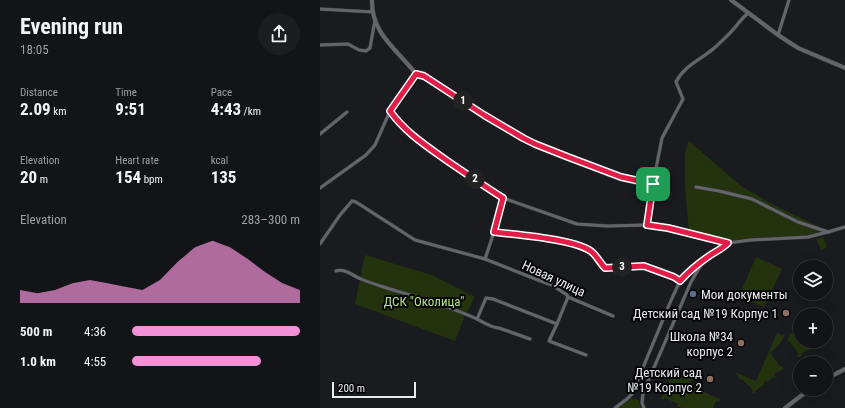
<!DOCTYPE html>
<html lang="en">
<head>
<meta charset="utf-8">
<style>
	body { margin:0; font-family:"Roboto Condensed",sans-serif; background:#1c1d20; color:#f1f3f6; height:100vh; display:flex; flex-direction:column; font-size:15px; white-space:nowrap }
	* { box-sizing:border-box; margin:0 }
	p { font-size:13px; color:#9d9ea1 }
	.icon { flex:none; width:22px; height:22px; fill:none; stroke:currentColor; stroke-width:2; stroke-linecap:round; stroke-linejoin:round }
	.map { position:relative; flex:1; overflow:hidden }
	.details { display:flex; flex-direction:column; background:#131417; width:320px }
	.details>* { flex:none }
	.buttons { position:absolute; left:473px; top:260px; display:grid; gap:8px }
	.buttons a { display:grid; place-items:center; width:40px; height:40px; border-radius:50%; background:#131417; box-shadow:0 4px 16px #0002,0 0 0 1px #323336; font-size:20px }
	.scale { position:absolute; left:12px; bottom:10px; width:84px; box-sizing:border-box; padding-left:4px; border:2px solid #e9eaee; border-top:0; font-size:11px; line-height:14px; white-space:nowrap; color:#e9eaee; -webkit-text-stroke:3px #050607; paint-order:stroke }
	.pin { position:absolute; display:grid; place-items:center; width:34px; height:34px; color:#fff; margin:-17px; border-radius:8px; box-shadow:0 2px 6px #0006 }
	.km { position:absolute; width:20px; height:20px; margin:-10px; border-radius:50%; background:#222; color:#fff; font-size:11px; line-height:20px; text-align:center }
	.round { display:grid; place-items:center; flex:none; width:42px; height:42px; border-radius:21px; background:#1c1d20 }
	.overview { display:flex; align-items:center; justify-content:space-between; height:68px; padding:0 20px }
	h1 { font-size:22px; font-weight:700; line-height:30px }
	.metrics { display:grid; grid-template-columns:repeat(3,1fr); gap:6px; height:68px; padding:4px 20px }
	.metrics div { display:grid; align-content:center }
	.metrics b { font-size:17px; font-weight:700 }
	.metrics small { font-size:11px; font-weight:400 }
	.metrics p { font-size:11px }
	.chart { height:112px; padding:8px 20px }
	.chart p { display:flex; justify-content:space-between }
	.chart svg { width:100%; height:72px; margin-top:4px; fill:#f291d6; opacity:.7 }
	ul { padding:0 20px; list-style:none; font-size:13px }
	li { display:grid; grid-template-columns:64px 48px 1fr; align-items:center; height:30px }
	li i { height:10px; border-radius:5px; background:#f291d6 }
	main { display:flex; flex:1; min-height:0 }
	.map>svg:first-child { display:block }
	.green { fill:#23330e }
	.lines { fill:none; stroke-linecap:round; stroke-linejoin:round }
	.street-casing { stroke:#333437; stroke-width:4 }
	.secondary-casing { stroke:#333437; stroke-width:5 }
	.street { stroke:#63656a; stroke-width:3 }
	.secondary { stroke:#63656a; stroke-width:4 }
	.route-casing { stroke:#fff; stroke-width:8 }
	.route { stroke:#e11d48; stroke-width:5 }
	.service-dot { fill:#5c6f8a; stroke:#050607; stroke-width:1.5 }
	.education-dot { fill:#8d6e63; stroke:#050607; stroke-width:1.5 }
	.labels { text-anchor:middle; stroke-width:4; stroke-linejoin:round; paint-order:stroke }
	.street-label { font-size:13px; fill:#e9eaee; stroke:#050607 }
	.poi-label { font-size:13px; fill:#e9eaee; stroke:#050607; text-anchor:end }
	.park-label { font-size:13px; fill:#b5e283; stroke:#050607 }
</style>
</head>
<body>
<main>
<section class="details">
<div class="overview"><div><h1>Evening run</h1><p>18:05</p></div><a class="round"><svg class="icon" aria-label="share" viewBox="0 0 24 24"><path d="M12 15V3M7 8l5-5 5 5M5 13v7h14v-7"/></svg></a></div>
<div class="metrics">
<div><p>Distance</p><b>2.09<small> km</small></b></div>
<div><p>Time</p><b>9:51</b></div>
<div><p>Pace</p><b>4:43<small> /km</small></b></div>
</div>
<div class="metrics">
<div><p>Elevation</p><b>20<small> m</small></b></div>
<div><p>Heart rate</p><b>154<small> bpm</small></b></div>
<div><p>kcal</p><b>135</b></div>
</div>
<div class="chart"><p><span>Elevation</span>283–300 m</p>
<svg viewBox="0 0 160 44" preserveAspectRatio="none"><path d="M0 44V36L10 38L20 36L30 32L40 30L50 32L60 34L70 36L80 30L90 19L100 10L110 6L120 10L130 17L140 25L150 32L160 36V44z"/></svg>
</div>
<ul>
<li><b>500 m</b>4:36<i style="width:100%"></i></li>
<li><b>1.0 km</b>4:55<i style="width:77%"></i></li>
</ul>
</section>
<div class="map">
<svg width="525" height="408" viewBox="0 0 525 408">
	<rect width="100%" height="100%" fill="#191b1f"/>
	<g class="green">
		<path d="M369 141 421 186 452 204 504 229 503 233 488 237 430 238 408 243 369 232 365 187V152Z"/>
		<path d="M503 237 507 247 501 250 496 239Z"/>
		<path d="M45 255 112 275 155 297 144 318 135 341 35 304Z"/>
		<path d="M436 257 462 269 444 307 419 296Z"/>
		<path d="M506 330 509 336H510L512 339 503 344 501 343 481 354V357H478L477 356 478 353 469 341 467 342 470 333 478 336 480 332V341H506Z"/>
		<path d="M457 333 462 335 465 333C463 343 456 347 450 353L460 366H461L464 368 459 372 458 371 454 374 456 377 455 378 453 377 447 382 446 380 444 382 445 384 435 391V393H433L432 389 422 379 420 380 415 372 436 381Z"/>
		<path d="M355 366H356L357 369 366 373 367 371 375 373 369 385 397 398H399L400 400 399 402 396 401 393 408H362L357 406 358 404 345 398 343 400 341 398 342 396 344 395 351 388 348 380 349 378 351 379 356 369Z"/>
		<path d="M310 398 319 400 321 408H297Z"/>
	</g>
	<g class="lines">
		<defs>
			<g id="street">
				<path d="M0 9 53 12"/>
				<path d="M458 35 469 0"/>
				<path d="M0 45 28 44 39 50 46 51 50 48 55 20"/>
				<path d="M70 111 76 120 87 131 102 143 183 198 257 224 287 226 327 225 340 226 408 243"/>
				<path d="M0 134 27 112"/>
				<path d="M376 187 399 191 432 199 478 222 508 232"/>
				<path d="M0 188 46 155 55 145 70 111 96 74 104 76 164 115 203 138 248 157 301 177 333 184"/>
				<path d="M183 198 174 232C196 235 259 239 274 253 278 258 281 264 285 269 297 267 310 264 322 266 331 267 352 277 360 281"/>
				<path d="M327 225 333 184 342 138 363 99 356 82C364 66 380 60 393 49 399 44 404 39 409 34 416 27 421 19 428 13"/>
				<path d="M0 244 20 215 32 201 36 202 95 240 165 259 174 232"/>
				<path d="M165 259 218 280 232 285 247 295 248 297 293 316"/>
				<path d="M16 271C25 268 33 276 41 279 50 283 61 286 70 289 100 298 129 306 157 319"/>
				<path d="M237 324 229 341 266 355"/>
				<path d="M210 339 179 328C172 328 164 323 157 319L166 298 173 299 237 324 248 297"/>
				<path d="M295 408 307 399 312 394 349 305 359 283 374 267 392 254 404 247 408 243 431 240 488 237 508 232 525 227"/>
				<path d="M324 408 322 403 323 393 371 282 382 263"/>
			</g>
			<g id="secondary">
				<path d="M52 0C51 34 77 49 96 74"/>
				<path d="M411 0 458 35 478 48 525 68"/>
				<path d="M506 379 525 369"/>
				<path d="M465 408 490 389"/>
			</g>
		</defs>
		<use href="#street" class="street-casing"/>
		<use href="#secondary" class="secondary-casing"/>
		<use href="#street" class="street"/>
		<use href="#secondary" class="secondary"/>
	</g>
	<g class="lines">
		<defs>
			<path id="route" d="M96 74 104 76 164 115 203 138 215 144 248 157 301 177 333 184 327 225 348 228 408 243C403 248 397 251 392 254 380 262 369 271 360 281L354 277 324 266 285 268C281 264 278 258 273 253 259 239 196 235 174 232L183 198C164 186 145 173 126 160 105 145 85 132 70 111Z"/>
		</defs>
		<use href="#route" class="route-casing"/>
		<use href="#route" class="route"/>
	</g>
	<circle class="service-dot" cx="373" cy="294" r="4"/>
	<g class="education-dot">
		<circle cx="466" cy="313" r="4"/>
		<circle cx="421" cy="343" r="4"/>
		<circle cx="390" cy="379" r="4"/>
	</g>
	<g class="labels">
		<g class="street-label">
			<text transform="translate(234 278) rotate(25)" y="5">Новая улица</text>
		</g>
		<g class="poi-label">
			<text x="381" y="299" text-anchor="start">Мои документы</text>
			<text x="458" y="318">Детский сад №19 Корпус 1</text>
			<text x="413" y="341">Школа №34<tspan x="413" dy="15">корпус 2</tspan></text>
			<text x="382" y="377">Детский сад<tspan x="382" dy="15">№19 Корпус 2</tspan></text>
		</g>
		<g class="park-label">
			<text x="104" y="306">ДСК "Околица"</text>
		</g>
	</g>
</svg>
<div class="buttons">
<a><svg class="icon" aria-label="layers" viewBox="0 0 24 24"><path d="M12 4l9 5-9 5-9-5zM3 14l9 5 9-5"/></svg></a>
<a>+</a>
<a>−</a>
</div>
<div class="scale">200 m</div>
<div class="pin" style="left:333px;top:184px;background:#1e9e55"><svg class="icon" aria-label="arrive" viewBox="0 0 24 24"><path d="M6 21V4h12l-3 4 3 4H6"/></svg></div>
<b class="km" style="left:143px;top:101px">1</b>
<b class="km" style="left:155px;top:179px">2</b>
<b class="km" style="left:302px;top:267px">3</b>
</div>
</main>
</body>
</html>
